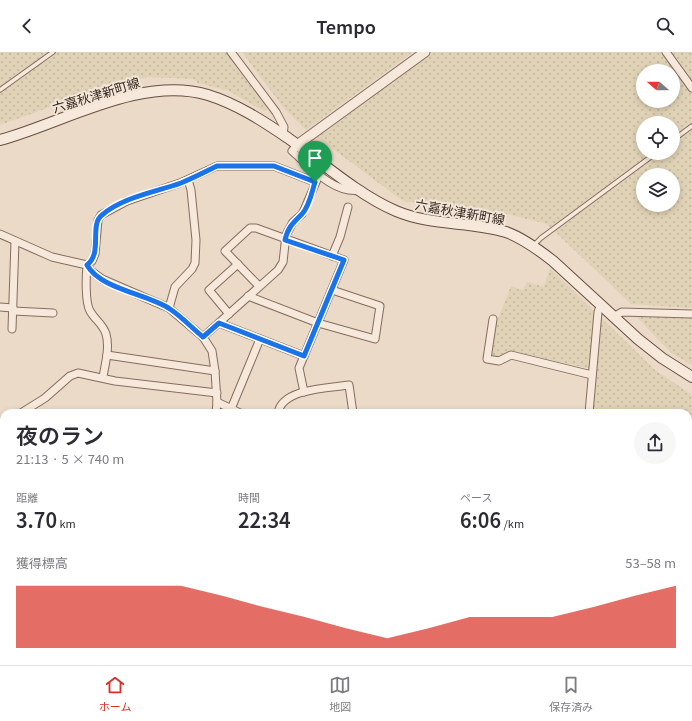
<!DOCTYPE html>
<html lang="ja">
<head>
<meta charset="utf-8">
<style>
	body { margin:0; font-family:Georgia,"Noto Sans JP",serif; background:#f7f7f7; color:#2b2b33; height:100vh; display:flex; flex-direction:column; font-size:15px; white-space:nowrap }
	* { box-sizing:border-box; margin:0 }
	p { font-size:13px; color:#7c7c81 }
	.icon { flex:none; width:22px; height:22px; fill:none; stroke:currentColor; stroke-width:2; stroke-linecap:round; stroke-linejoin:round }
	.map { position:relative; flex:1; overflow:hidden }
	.panel { position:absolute; left:0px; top:357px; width:692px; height:256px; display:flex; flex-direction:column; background:#fff; border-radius:12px 12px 0 0; box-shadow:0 2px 6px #0003 }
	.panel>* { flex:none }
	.needle { width:26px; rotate:290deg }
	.tools { position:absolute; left:636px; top:12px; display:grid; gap:8px }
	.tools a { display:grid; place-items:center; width:44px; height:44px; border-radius:50%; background:#fff; box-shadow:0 2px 6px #0003; font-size:20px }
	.pin { position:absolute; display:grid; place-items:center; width:34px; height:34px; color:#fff; margin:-41px -17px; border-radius:50% 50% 50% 0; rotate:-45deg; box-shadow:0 0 4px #0007 }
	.pin .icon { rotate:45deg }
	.round { display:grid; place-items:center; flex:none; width:42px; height:42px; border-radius:21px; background:#f7f7f7 }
	.headline { display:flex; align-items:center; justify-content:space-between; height:68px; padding:0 16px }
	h1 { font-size:22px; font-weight:600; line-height:30px }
	.figures { display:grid; grid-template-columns:repeat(3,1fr); gap:6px; height:68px; padding:4px 16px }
	.figures div { display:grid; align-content:center }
	.figures b { font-size:20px; font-weight:600 }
	.figures small { font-size:11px; font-weight:400 }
	.figures p { font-size:11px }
	.chart { height:112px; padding:8px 16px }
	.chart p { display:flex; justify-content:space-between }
	.chart svg { width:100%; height:72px; margin-top:4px; fill:#d93025; opacity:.7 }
	header { display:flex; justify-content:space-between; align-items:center; height:52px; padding:0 16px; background:#fff; font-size:18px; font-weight:600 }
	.dock { display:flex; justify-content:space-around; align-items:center; height:56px; border-top:1px solid #e1e1e2; background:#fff; font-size:11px; color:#7c7c81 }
	.dock a { display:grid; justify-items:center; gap:2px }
	.dock .current { color:#d93025 }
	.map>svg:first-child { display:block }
	.farmland { fill:url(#farmland-dots); fill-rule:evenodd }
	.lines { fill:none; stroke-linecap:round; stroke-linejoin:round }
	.stream { stroke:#708d81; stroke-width:2 }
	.service-casing { stroke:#866c5e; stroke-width:5.5 }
	.minor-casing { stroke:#866c5e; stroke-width:9 }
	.tertiary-casing { stroke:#866c5e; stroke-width:11 }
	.secondary-casing { stroke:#684e41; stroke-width:12 }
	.service { stroke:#f6e9db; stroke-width:3.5 }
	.minor { stroke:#f6e9db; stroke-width:7 }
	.tertiary { stroke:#f6e9db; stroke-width:9 }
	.secondary { stroke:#f6e9db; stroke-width:10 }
	.route-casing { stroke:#fff; stroke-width:8 }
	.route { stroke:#1a73e8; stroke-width:5 }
	.labels { text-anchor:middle; stroke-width:4; stroke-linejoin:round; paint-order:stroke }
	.street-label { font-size:13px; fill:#372821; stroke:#f3e6d7 }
</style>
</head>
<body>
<header><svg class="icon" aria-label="back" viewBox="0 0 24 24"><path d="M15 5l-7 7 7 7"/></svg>Tempo<svg class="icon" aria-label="search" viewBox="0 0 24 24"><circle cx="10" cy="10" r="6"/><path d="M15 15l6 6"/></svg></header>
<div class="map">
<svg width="692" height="613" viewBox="0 0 692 613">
	<defs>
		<pattern id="farmland-dots" width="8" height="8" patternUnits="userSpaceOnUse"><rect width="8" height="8" fill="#e0d2b6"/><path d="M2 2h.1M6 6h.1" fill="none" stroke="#c1b49c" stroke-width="1.8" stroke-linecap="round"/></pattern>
	</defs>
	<rect width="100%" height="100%" fill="#ebdac8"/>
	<g class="farmland">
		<path d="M0 0H226L268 56 264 59 229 39 198 31 193 27 148 25 114 32 0 73Z"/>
		<path d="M242 0H413L306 78 283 55Z"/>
		<path d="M433 0H692V256L631 252 547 172 507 162 403 149 317 85ZM643 19H673V49H643ZM643 71H673V101H643ZM643 123H673V153H643Z"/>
		<path d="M550 216 655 318 692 343V581L688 580V361H592L595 318 511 299 496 305H493L490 302 492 282 511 234 523 238 527 230 544 235Z"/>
		<path d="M636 264 692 266V313L671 301Z"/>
	</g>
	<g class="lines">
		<g class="stream">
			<path d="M688 550H692"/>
			<path d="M149 613 183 609"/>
		</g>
		<defs>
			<g id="service">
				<path d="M0 38 53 0"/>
				<path d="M673 88 692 74"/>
				<path d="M534 193 541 186 656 101"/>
				<path d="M688 440H692"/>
			</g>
			<g id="minor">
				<path d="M231 0 276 60 284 75 283 83"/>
				<path d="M666 0 692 36"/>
				<path d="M297 93 292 99C310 115 335 143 361 138"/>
				<path d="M0 182 52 205 87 213 91 219 102 227 169 256 203 285 212 299 215 319 217 350 216 361"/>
				<path d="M332 204 340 185 348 155"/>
				<path d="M248 244 318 271 375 287 380 254 332 238"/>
				<path d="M0 255 13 256"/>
				<path d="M169 256 175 235 192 217 195 211 196 188 191 138 188 128"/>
				<path d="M13 259 53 261"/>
				<path d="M229 262 209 238 238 212"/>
				<path d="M615 264 622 260 692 262"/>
				<path d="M493 267 487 307 499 309 511 303 592 323"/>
				<path d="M219 271 304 304 344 208 256 176H250L225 199 259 234"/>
				<path d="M12 277 15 189"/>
				<path d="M203 285 278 218 283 210 286 183 293 170 302 162 305 156 319 123"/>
				<path d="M107 303 215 319"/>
				<path d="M304 304 299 316 304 340"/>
				<path d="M103 325C105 312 110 296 106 282 103 272 95 268 90 259 85 250 86 224 87 213L92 209 95 202 98 168 101 163 127 149 180 131 217 114H274L315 130"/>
				<path d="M217 350 240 361"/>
				<path d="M231 357 260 287"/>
				<path d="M21 361 45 346 70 324 78 321 115 329 217 341"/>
				<path d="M278 361C282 336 330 336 349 333L353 361"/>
				<path d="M589 361 598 260 601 252"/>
				<path d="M0 384 4 381"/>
				<path d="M0 522 4 521"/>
				<path d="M419 609 420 613"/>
				<path d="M612 609V613"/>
				<path d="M250 613 251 609"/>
			</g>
			<path id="tertiary" d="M297 93 425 0"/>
			<path id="secondary" d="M0 88C63 71 141 23 208 43 237 52 263 69 288 86 320 109 360 144 396 159 431 174 470 169 506 180 523 186 539 198 553 209L638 287 662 306 692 325"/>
		</defs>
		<use href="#service" class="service-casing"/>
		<use href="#minor" class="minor-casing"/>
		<use href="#tertiary" class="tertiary-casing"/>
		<use href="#secondary" class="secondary-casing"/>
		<use href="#service" class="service"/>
		<use href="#minor" class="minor"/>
		<use href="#tertiary" class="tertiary"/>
		<use href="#secondary" class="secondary"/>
	</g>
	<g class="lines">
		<defs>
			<path id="route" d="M217 114H274L315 130C312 140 309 155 302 162 293 171 288 175 285 188L344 208 304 304 219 271 203 285C192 276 182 265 170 257 148 242 100 237 87 213 103 201 89 173 102 163 123 145 156 140 181 131 193 126 205 120 217 114Z"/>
		</defs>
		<use href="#route" class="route-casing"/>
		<use href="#route" class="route"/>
	</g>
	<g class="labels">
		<g class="street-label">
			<text transform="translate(96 43) rotate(-17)" y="5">六嘉秋津新町線</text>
			<text transform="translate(460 160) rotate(10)" y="5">六嘉秋津新町線</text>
		</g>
	</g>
</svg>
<div class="tools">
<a><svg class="needle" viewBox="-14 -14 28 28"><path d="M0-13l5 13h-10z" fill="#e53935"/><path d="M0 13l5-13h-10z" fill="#7c7c81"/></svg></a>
<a><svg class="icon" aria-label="locate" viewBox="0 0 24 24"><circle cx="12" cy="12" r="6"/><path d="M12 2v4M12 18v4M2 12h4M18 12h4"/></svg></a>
<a><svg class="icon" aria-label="layers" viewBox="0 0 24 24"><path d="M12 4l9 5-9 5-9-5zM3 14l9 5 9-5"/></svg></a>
</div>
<div class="pin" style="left:315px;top:130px;background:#1e9e55"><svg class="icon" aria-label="arrive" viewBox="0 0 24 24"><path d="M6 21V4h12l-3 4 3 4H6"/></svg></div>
<section class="panel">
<div class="headline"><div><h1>夜のラン</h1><p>21:13 · 5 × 740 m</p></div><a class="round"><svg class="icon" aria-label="share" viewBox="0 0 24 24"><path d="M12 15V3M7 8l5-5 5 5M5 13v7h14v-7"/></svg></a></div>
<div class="figures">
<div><p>距離</p><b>3.70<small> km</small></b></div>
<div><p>時間</p><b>22:34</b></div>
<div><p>ペース</p><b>6:06<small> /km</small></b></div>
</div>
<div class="chart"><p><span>獲得標高</span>53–58 m</p>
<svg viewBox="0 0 160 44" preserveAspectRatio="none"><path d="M0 44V6L10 6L20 6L30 6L40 6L50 12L60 19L70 25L80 32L90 38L100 32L110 25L120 25L130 25L140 19L150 12L160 6V44z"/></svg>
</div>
</section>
</div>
<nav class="dock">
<a class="current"><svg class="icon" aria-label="home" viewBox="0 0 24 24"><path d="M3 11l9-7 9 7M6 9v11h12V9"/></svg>ホーム</a>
<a><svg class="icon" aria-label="map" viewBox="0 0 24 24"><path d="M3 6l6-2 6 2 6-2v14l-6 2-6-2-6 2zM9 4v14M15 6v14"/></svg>地図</a>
<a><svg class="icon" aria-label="saved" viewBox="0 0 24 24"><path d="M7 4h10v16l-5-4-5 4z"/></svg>保存済み</a>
</nav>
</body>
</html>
